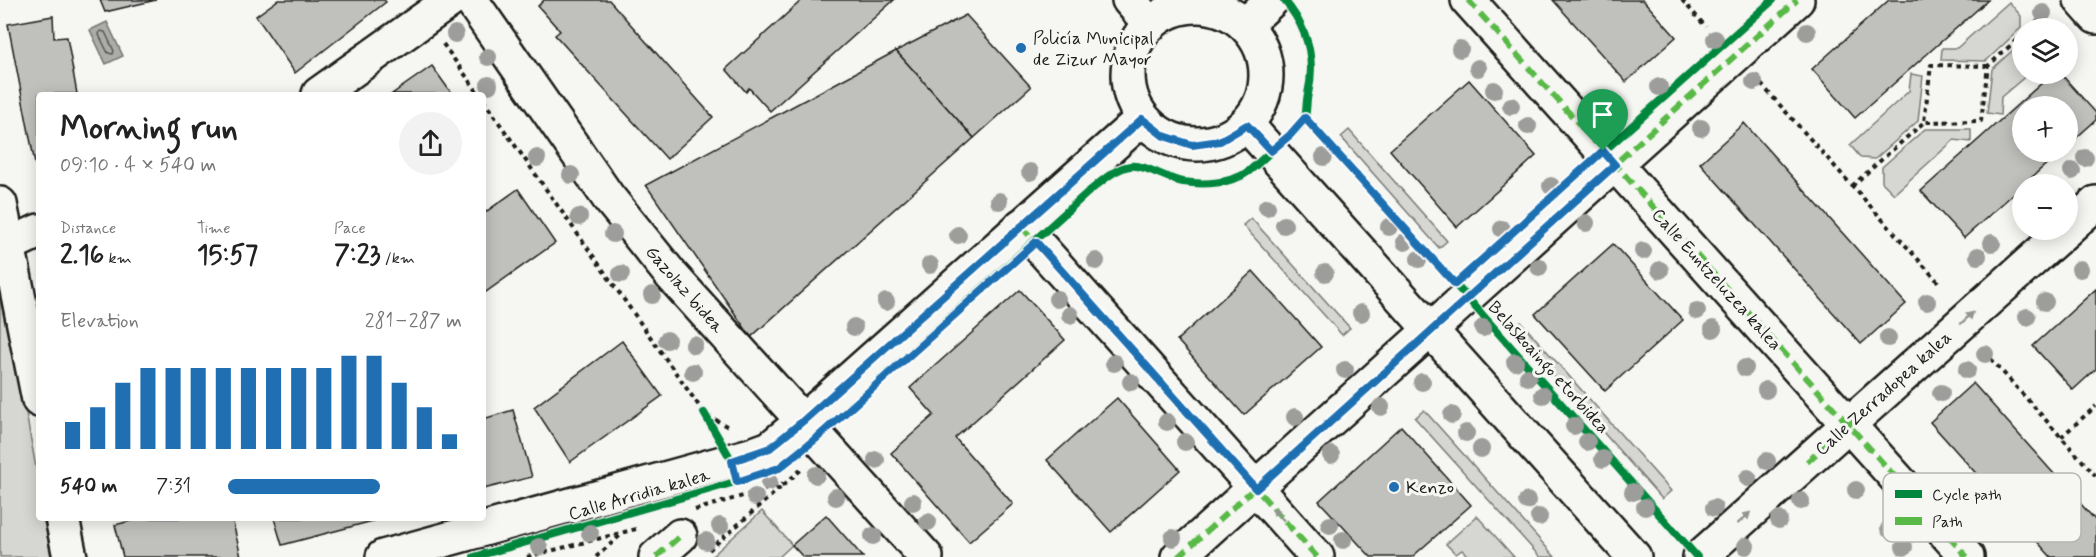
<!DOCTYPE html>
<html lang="en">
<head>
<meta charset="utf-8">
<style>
	body { margin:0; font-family:Mynerve,sans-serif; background:#f2f2f2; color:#222; height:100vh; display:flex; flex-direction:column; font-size:22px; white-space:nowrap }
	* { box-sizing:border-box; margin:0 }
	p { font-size:20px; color:#767676 }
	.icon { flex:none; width:33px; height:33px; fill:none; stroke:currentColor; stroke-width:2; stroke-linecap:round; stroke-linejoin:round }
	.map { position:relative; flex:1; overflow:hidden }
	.drawer { position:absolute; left:36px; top:92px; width:450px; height:429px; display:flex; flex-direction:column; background:#fff; border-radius:6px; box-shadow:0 3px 15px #0003 }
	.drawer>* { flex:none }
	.controls { position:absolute; left:2012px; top:18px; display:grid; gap:12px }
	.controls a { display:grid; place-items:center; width:66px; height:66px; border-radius:50%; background:#fff; box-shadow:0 3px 15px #0003; font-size:30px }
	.pin { position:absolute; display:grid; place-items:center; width:51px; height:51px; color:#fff; margin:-62px -26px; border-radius:50% 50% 50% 0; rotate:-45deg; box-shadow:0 0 6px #0007 }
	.pin .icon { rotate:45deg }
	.round { display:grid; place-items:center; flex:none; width:63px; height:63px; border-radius:32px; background:#f2f2f2 }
	.head { display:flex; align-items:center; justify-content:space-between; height:102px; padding:0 24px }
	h1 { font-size:33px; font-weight:700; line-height:45px }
	.figures { display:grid; grid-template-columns:repeat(3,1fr); gap:9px; height:102px; padding:6px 24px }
	.figures div { display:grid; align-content:center }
	.figures b { font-size:26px; font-weight:700 }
	.figures small { font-size:16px; font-weight:400 }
	.figures p { font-size:16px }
	.chart { height:168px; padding:12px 24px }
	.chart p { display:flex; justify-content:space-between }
	.chart svg { width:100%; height:108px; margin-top:6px; stroke:#1f6fb2; stroke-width:6 }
	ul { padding:0 24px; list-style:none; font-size:20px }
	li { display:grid; grid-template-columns:96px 72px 1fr; align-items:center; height:45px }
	li i { height:15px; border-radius:8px; background:#1f6fb2 }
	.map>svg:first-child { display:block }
	.green { fill:#d6d6d2; stroke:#797977; stroke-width:1.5 }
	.water { fill:#acaca9; stroke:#727271; stroke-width:1.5 }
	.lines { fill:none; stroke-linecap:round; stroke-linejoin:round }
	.shore { stroke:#565654; stroke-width:1.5 }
	.building { fill:#c0c0bd; stroke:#1c1c1c; stroke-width:1.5 }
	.minor-casing { stroke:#1c1c1c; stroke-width:38 }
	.path { stroke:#1c1c1c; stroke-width:4; stroke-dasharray:4.5 4.5; stroke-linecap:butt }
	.minor { stroke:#f6f6f2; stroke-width:33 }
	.quiet { stroke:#58b947; stroke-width:6; stroke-dasharray:12 6; stroke-linecap:butt }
	.cycleway-casing { stroke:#f6f6f2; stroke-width:11 }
	.cycleway { stroke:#00873e; stroke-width:8 }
	.tree { fill:#9d9d9b }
	.oneway { fill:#949492 }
	.route-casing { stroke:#fff; stroke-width:12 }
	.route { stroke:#1f6fb2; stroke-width:8 }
	.poi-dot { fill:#1f6fb2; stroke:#f6f6f2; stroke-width:2 }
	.labels { text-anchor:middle; stroke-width:6; stroke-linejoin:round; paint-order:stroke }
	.poi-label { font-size:18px; fill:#1c1c1c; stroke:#f6f6f2; text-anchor:start }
	.street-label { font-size:18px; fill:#1c1c1c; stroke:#f6f6f2 }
	.key { fill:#f6f6f2; stroke:#b5b5b2; stroke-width:1.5 }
	.key-label { font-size:16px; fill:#1c1c1c }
</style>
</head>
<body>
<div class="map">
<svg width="2096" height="557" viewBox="0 0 2096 557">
	<rect width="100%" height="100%" fill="#f6f6f2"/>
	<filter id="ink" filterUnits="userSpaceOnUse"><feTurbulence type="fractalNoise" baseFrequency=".0167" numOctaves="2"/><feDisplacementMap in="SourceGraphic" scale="12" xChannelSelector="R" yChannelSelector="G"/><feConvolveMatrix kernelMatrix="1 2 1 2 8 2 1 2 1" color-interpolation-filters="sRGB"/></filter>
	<g filter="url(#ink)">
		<g class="green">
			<path d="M2009 2 2021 16V28L1986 61 1941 60 1942 48H1957Z"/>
			<path d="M2022 42V74H2028L2001 97 2000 115 1987 113 1992 69Z"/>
			<path d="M1911 74 1923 76 1918 121 1875 159 1861 158 1850 145 1909 91Z"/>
			<path d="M1925 129H1971V142L1954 140 1894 194 1882 182V167Z"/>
			<path d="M1349 130 1447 241 1439 248 1341 137Z"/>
			<path d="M1251 218 1350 328 1342 335 1243 225Z"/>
			<path d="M0 270 39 484V518H44L51 557H0Z"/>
			<path d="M1521 322 1671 491 1662 499 1513 330Z"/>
			<path d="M1424 410 1555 557H1540L1415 418Z"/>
			<path d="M762 511 792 545 779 557H711Z"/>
			<path d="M1477 516 1514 557H1469L1462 550 1456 554 1446 544Z"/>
		</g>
		<path class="water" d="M107 22 123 56 106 64 90 30Z"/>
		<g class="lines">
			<path class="shore" d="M100 31 105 32 114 51 113 54 108 53 99 35Z"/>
		</g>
		<g class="building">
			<path d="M100 0H156L105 12Z"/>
			<path d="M278 0H384L386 2 295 73 256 16Z"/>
			<path d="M544 0H609L713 117 667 159 555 35 560 31 538 6Z"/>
			<path d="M802 0H894L770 111 749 88 746 92 726 69Z"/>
			<path d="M1553 0H1643L1676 37 1626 82Z"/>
			<path d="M1889 0H1988L1855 118 1812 69Z"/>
			<path d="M966 15 1031 87 974 138 896 51Z"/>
			<path d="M53 16 54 38 67 37 77 94H39V164H35L8 24Z"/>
			<path d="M896 51 974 138 751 337 646 185Z"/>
			<path d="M432 66 452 94H392Z"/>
			<path d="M2052 74H2061L2096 113V120L2067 146V106H2022V152H2060L1964 238 1921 191Z"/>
			<path d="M1469 80 1536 156 1457 227 1390 150Z"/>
			<path d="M1744 123 1906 304 1861 344 1700 163Z"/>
			<path d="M518 189 555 243 483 294V214Z"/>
			<path d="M1613 244 1683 320 1605 391 1535 314Z"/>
			<path d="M1253 271 1321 347 1244 415 1177 340Z"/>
			<path d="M2096 289V369L2073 390 2033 346Z"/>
			<path d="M1020 290 1065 340 955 438 1013 504 969 542 891 453 934 415 910 388Z"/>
			<path d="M622 341 662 396 570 462 534 407Z"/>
			<path d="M1973 383 2096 521V557H2051L1930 422Z"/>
			<path d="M1117 398 1180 470 1111 532 1047 460Z"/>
			<path d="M513 410 532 477 483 489V419Z"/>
			<path d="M1401 426 1471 505 1412 557H1371L1319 501Z"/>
			<path d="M826 515 863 557H803L792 545Z"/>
			<path d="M141 518H232L241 557H123L115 525Z"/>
			<path d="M274 518H384L282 545Z"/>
		</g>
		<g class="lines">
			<defs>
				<g id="minor">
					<path d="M471 0 608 197 672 276 926 557"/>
					<path d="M1129 0 1150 24"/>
					<path d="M1468 0 1967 557"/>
					<path d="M2081 0 2096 17"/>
					<circle cx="1197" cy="75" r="69"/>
					<path d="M1246 24 1272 0"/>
					<path d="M319 94 451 0"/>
					<path d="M1247 125 1634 557"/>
					<path d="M0 204 39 400"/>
					<path d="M1021 226 1317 557"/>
					<path d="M2067 229 2096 203"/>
					<path d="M9 245 39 231"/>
					<path d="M62 518 70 557"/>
					<path d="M383 557 751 455 770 448 803 421 1142 119"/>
					<path d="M656 557 680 536"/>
					<path d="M1178 557 1797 0"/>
					<path d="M1700 557 2066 230"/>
				</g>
			</defs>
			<use href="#minor" class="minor-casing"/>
			<g class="path">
				<path d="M1682 0 1706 27"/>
				<path d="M2029 28 2041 18"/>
				<path d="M443 44 479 94"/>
				<path d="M1988 66 1931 65 1924 122 1981 121 1988 66 2022 35"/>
				<path d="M1761 84 1941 285"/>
				<path d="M483 100 704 413 730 428"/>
				<path d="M1852 186 1924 122"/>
				<path d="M1991 359 2096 476"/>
				<path d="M2061 437 2096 406"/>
				<path d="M695 510 784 484"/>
				<path d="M709 550 803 468"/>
				<path d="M527 557 640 528"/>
				<path d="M596 557 623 533"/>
			</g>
			<use href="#minor" class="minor"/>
			<g class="quiet">
				<path d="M1468 0 1967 557"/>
				<path d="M1021 226 1317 557"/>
				<path d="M843 385 1085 170"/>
				<path d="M1807 462 1893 385"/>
				<path d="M656 557 680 536"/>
				<path d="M1178 557 1797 0"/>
			</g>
			<defs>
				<g id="cycleway">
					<path d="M1305 118 1455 284 1697 557"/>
					<path d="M1455 284 1773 0"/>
					<path d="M704 413 732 461 737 482"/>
					<path d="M474 557 756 476 779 468 818 437 1087 193C1099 184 1115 168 1130 166 1145 164 1166 179 1183 182 1203 185 1232 184 1249 171 1260 162 1270 152 1280 143 1288 137 1303 126 1305 117 1307 110 1306 101 1308 94 1316 59 1307 27 1284 0"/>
				</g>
			</defs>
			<use href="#cycleway" class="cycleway-casing"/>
			<use href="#cycleway" class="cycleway"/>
		</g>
		<g class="tree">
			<circle cx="2043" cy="13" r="9"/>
			<circle cx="1807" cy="32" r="9"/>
			<circle cx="455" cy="34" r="9"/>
			<circle cx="1715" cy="39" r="9"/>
			<circle cx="1460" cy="49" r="9"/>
			<circle cx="488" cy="57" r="9"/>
			<circle cx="1478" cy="68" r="9"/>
			<circle cx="1754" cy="82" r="9"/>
			<circle cx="489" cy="85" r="9"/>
			<circle cx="1659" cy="87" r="9"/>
			<circle cx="1494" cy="90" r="9"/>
			<circle cx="1511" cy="106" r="9"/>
			<circle cx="1528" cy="126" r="9"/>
			<circle cx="1701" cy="128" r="9"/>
			<circle cx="1324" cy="157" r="9"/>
			<circle cx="537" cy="158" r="9"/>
			<circle cx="2085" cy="158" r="9"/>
			<circle cx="2072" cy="171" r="9"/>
			<circle cx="1030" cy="172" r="9"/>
			<circle cx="571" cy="175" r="9"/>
			<circle cx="1551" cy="186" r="9"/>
			<circle cx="999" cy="201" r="9"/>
			<circle cx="1267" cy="207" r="9"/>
			<circle cx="579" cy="217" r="9"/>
			<circle cx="1586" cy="223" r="9"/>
			<circle cx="1284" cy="225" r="9"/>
			<circle cx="1389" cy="227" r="9"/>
			<circle cx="1502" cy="229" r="9"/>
			<circle cx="613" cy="234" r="9"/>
			<circle cx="958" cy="235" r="9"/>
			<circle cx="1405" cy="242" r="9"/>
			<circle cx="1992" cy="243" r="9"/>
			<circle cx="1643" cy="251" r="9"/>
			<circle cx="1978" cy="256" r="9"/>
			<circle cx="1419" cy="259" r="9"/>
			<circle cx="1096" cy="261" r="9"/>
			<circle cx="930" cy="265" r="9"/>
			<circle cx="1539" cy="267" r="9"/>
			<circle cx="2080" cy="269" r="9"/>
			<circle cx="1660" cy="270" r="9"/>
			<circle cx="1325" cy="273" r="9"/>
			<circle cx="621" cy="274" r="9"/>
			<circle cx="652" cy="295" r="9"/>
			<circle cx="1057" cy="299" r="9"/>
			<circle cx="886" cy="302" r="9"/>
			<circle cx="1927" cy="302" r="9"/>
			<circle cx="2045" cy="302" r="9"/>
			<circle cx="1697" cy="311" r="9"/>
			<circle cx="1361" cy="313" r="9"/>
			<circle cx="1070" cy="315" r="9"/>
			<circle cx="2027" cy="317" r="9"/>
			<circle cx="854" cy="327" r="9"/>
			<circle cx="1483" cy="328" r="9"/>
			<circle cx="1713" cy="329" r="9"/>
			<circle cx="1888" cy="338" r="9"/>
			<circle cx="667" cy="340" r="9"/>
			<circle cx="694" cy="345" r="9"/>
			<circle cx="1985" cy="354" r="9"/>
			<circle cx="1515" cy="362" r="9"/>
			<circle cx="1114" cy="363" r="9"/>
			<circle cx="1745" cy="368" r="9"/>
			<circle cx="1345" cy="370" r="9"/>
			<circle cx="1967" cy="370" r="9"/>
			<circle cx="693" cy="372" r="9"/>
			<circle cx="1528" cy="377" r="9"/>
			<circle cx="1131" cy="382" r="9"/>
			<circle cx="1422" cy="382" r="9"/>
			<circle cx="1766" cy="390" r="9"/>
			<circle cx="1941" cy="393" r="9"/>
			<circle cx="1543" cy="395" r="9"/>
			<circle cx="1381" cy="407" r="9"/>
			<circle cx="1452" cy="415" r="9"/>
			<circle cx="1295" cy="417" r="9"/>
			<circle cx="1167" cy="422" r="9"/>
			<circle cx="1574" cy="426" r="9"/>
			<circle cx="1466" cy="433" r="9"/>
			<circle cx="1185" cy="442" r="9"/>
			<circle cx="1587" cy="442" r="9"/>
			<circle cx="1481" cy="449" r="9"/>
			<circle cx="1331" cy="455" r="9"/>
			<circle cx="1603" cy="459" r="9"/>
			<circle cx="876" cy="460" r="9"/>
			<circle cx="1767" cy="461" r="9"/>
			<circle cx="816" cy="475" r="9"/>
			<circle cx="1748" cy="478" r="9"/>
			<circle cx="769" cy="482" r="9"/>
			<circle cx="1856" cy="490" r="9"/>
			<circle cx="1633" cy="492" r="9"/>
			<circle cx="755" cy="497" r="9"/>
			<circle cx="836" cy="497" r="9"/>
			<circle cx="1527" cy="501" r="9"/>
			<circle cx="1801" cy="501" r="9"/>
			<circle cx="913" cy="502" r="9"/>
			<circle cx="1645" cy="507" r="9"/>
			<circle cx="1714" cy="508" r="9"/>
			<circle cx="1539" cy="517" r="9"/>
			<circle cx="1779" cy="520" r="9"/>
			<circle cx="928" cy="522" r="9"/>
			<circle cx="1330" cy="525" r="9"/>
			<circle cx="720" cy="526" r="9"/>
			<circle cx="1889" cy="529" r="9"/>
			<circle cx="590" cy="533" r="9"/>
			<circle cx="873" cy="536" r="9"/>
			<circle cx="1173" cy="538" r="9"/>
			<circle cx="1343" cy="540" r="9"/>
			<circle cx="706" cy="541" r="9"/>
			<circle cx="1746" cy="546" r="9"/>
			<circle cx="539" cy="547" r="9"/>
			<circle cx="1904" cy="547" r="9"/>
		</g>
		<defs><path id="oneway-solid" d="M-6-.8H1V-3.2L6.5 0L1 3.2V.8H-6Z" transform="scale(1.5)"/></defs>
		<g class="oneway">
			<use href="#oneway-solid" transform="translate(1967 318) rotate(-42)"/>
			<use href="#oneway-solid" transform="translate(1278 514) rotate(-132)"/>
			<use href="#oneway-solid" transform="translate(1744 518) rotate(-42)"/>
		</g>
	</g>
	<g class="lines" filter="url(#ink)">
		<defs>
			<path id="route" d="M1305 118 1455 284 1603 151 1615 165 1256 489 1036 242 818 437 779 468 737 482 732 461 770 448 803 421 1142 119 1164 136 1192 145 1220 141 1247 125 1271 151 1290 135Z"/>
		</defs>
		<use href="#route" class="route-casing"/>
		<use href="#route" class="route"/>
	</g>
	<g class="poi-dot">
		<circle cx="1021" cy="48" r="6"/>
		<circle cx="1394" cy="487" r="6"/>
	</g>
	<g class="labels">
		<g class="poi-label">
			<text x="1033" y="44">Policía Municipal<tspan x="1033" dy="21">de Zizur Mayor</tspan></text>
			<text x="1406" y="493">Kenzo</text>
		</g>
		<g class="street-label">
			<text transform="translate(1717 279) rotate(48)" y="6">Calle Euntzeluzea kalea</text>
			<text transform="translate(685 289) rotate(49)" y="6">Gazolaz bidea</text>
			<text transform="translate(1549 367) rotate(48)" y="6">Belaskoaingo etorbidea</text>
			<text transform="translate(1883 393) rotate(-42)" y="6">Calle Zerradopea kalea</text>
			<text transform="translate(639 494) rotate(-16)" y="6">Calle Arridia kalea</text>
		</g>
	</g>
	<rect x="1883" y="473" width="198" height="69" rx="9" class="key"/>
	<rect x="1895" y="490" width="27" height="8" fill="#00873e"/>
	<rect x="1895" y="517" width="27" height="8" fill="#58b947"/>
	<g class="key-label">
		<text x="1932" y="500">Cycle path</text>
		<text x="1932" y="527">Path</text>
	</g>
</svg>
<div class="controls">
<a><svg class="icon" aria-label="layers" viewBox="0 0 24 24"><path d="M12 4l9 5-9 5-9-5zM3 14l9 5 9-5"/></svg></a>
<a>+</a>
<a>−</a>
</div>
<div class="pin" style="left:1603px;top:151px;background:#1e9e55"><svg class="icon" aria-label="arrive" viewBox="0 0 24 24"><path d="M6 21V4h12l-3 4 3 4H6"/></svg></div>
<section class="drawer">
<div class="head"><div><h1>Morning run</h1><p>09:10 · 4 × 540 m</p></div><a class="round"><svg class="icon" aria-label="share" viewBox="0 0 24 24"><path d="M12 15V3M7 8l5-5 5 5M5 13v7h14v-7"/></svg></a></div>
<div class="figures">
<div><p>Distance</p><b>2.16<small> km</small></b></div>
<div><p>Time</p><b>15:57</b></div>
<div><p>Pace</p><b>7:23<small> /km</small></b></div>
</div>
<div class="chart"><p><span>Elevation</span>281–287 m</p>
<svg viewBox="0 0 160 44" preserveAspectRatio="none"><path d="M5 44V33M15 44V27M25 44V17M35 44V11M45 44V11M55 44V11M65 44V11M75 44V11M85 44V11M95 44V11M105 44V11M115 44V6M125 44V6M135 44V17M145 44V27M155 44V38"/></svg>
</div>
<ul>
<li><b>540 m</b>7:31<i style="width:65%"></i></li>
</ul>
</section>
</div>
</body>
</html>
